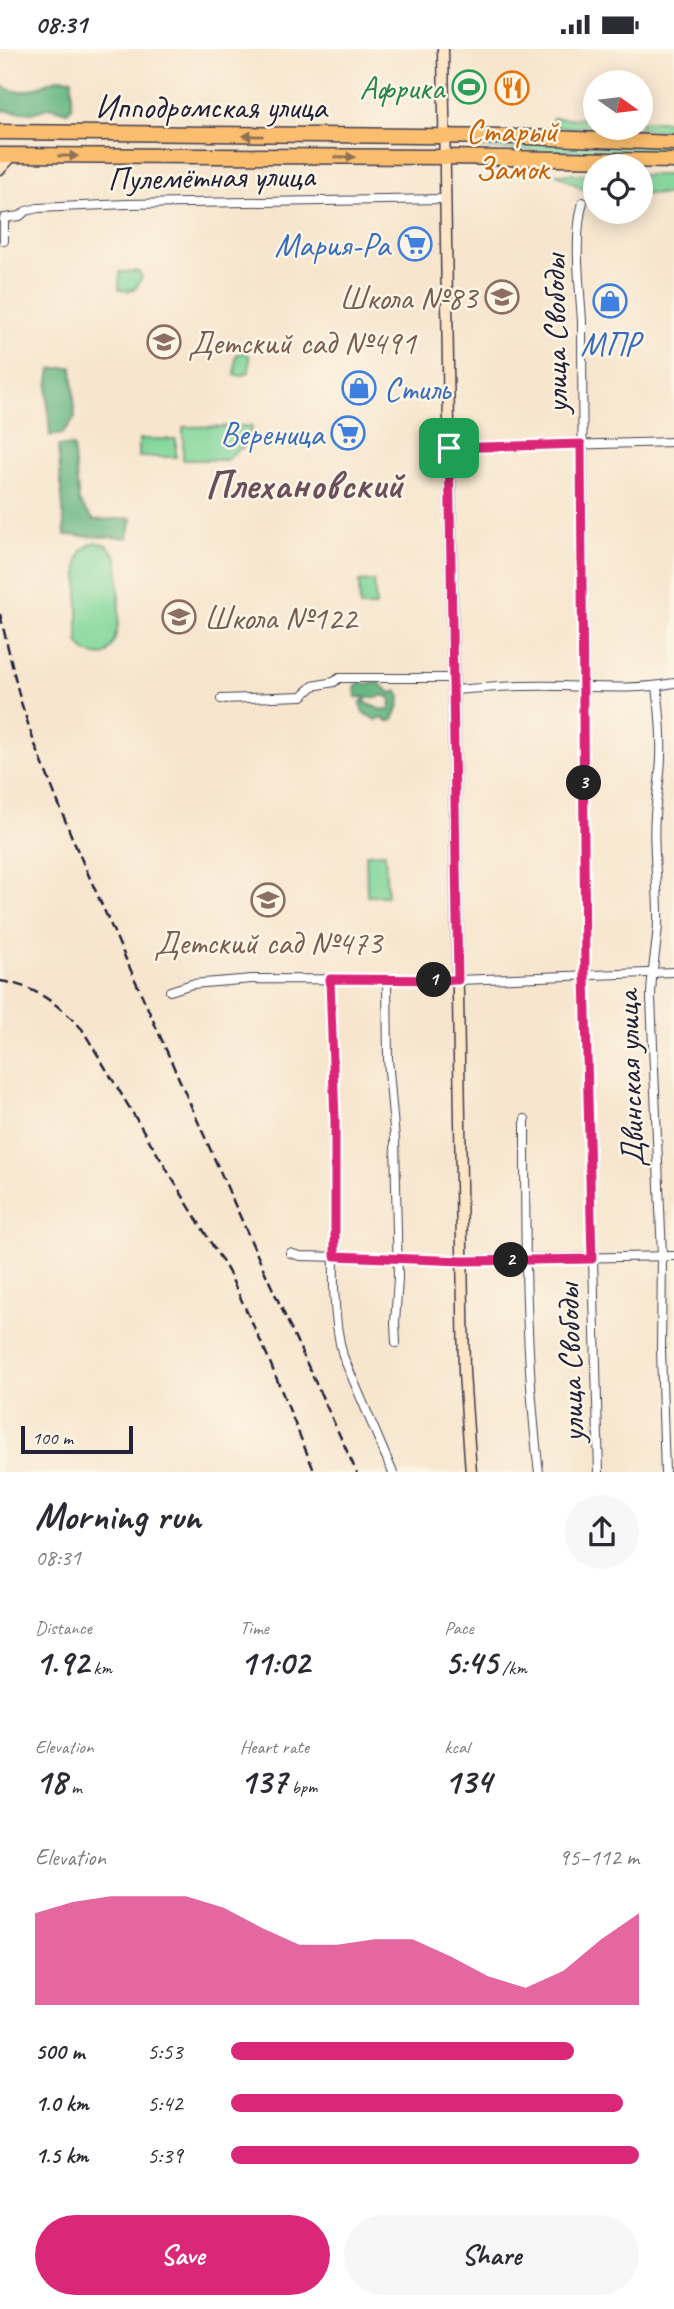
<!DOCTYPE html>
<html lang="en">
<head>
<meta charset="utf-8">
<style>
	body { margin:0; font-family:Caveat,sans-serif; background:#f7f7f7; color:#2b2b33; height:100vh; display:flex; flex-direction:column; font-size:26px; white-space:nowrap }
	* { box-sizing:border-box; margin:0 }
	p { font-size:23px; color:#7c7c81 }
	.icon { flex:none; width:38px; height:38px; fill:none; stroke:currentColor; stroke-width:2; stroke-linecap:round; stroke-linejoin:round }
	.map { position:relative; height:1423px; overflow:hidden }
	.side { display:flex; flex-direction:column; background:#fff; flex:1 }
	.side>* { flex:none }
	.needle { width:46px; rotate:104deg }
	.tools { position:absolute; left:583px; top:21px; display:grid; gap:14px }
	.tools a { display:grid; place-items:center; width:70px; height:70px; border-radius:50%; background:#fff; box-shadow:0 4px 18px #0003; font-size:35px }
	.scale { position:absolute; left:21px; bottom:18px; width:112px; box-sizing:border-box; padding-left:7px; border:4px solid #22223b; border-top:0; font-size:19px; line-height:24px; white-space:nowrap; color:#22223b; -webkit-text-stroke:5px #fcf5e5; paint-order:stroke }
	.pin { position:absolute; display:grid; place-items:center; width:60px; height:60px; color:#fff; margin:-30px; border-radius:14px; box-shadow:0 4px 10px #0006 }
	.km { position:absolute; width:35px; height:35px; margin:-18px; border-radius:50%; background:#222; color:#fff; font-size:19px; line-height:35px; text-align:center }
	.round { display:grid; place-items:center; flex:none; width:74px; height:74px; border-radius:37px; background:#f7f7f7 }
	.summary { display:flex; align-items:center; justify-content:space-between; height:119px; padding:0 35px }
	h1 { font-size:38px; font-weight:600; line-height:52px }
	.metrics { display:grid; grid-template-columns:repeat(3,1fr); gap:10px; height:119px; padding:7px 35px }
	.metrics div { display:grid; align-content:center }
	.metrics b { font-size:35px; font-weight:600 }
	.metrics small { font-size:19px; font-weight:400 }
	.metrics p { font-size:19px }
	.chart { height:196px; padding:14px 35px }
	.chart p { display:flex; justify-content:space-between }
	.chart svg { width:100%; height:126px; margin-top:7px; fill:#db2777; opacity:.7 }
	.cta { display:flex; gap:14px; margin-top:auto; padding:14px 35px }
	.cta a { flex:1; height:80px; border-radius:42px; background:#db2777; color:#fff; font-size:28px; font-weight:600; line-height:80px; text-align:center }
	.cta a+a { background:#f7f7f7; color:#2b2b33 }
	ul { padding:0 35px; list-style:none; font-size:23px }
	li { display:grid; grid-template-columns:112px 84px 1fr; align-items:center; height:52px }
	li i { height:18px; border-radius:9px; background:#db2777 }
	.status { display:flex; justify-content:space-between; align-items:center; height:49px; padding:0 35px; background:#fff; direction:ltr }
	.status svg { height:19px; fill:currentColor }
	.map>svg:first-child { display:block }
	.green { fill:#7fd599; stroke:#507c6a; stroke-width:2 }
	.forest { fill:#67b681; stroke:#446c5e; stroke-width:2 }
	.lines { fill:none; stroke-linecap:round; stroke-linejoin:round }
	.street-casing { stroke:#423f51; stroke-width:10 }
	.secondary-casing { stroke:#423f51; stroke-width:13 }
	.highway-casing { stroke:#423f51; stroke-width:17 }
	.street { stroke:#fff; stroke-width:8 }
	.secondary { stroke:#fde5c5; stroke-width:10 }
	.highway { stroke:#fbbd6e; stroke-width:14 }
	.rail { stroke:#22223b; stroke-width:2.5; stroke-dasharray:10 5; stroke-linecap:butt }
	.oneway { fill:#8e7054 }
	.route-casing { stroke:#fff; stroke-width:14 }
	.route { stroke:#db2777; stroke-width:9 }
	.labels { text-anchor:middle; stroke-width:5; stroke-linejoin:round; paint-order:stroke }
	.leisure-label { font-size:33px; fill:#27864d; stroke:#fcf5e5; text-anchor:end }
	.street-label { font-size:33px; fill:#22223b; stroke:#fcf5e5 }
	.food-label { font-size:33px; fill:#c56008; stroke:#fcf5e5 }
	.shop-label { font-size:33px; fill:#366cbe; stroke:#fcf5e5; text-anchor:end }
	.education-label { font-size:33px; fill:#785e54; stroke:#fcf5e5; text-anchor:start }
	.district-label { font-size:40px; font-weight:bold; fill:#6b505c; stroke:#fcf5e5 }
</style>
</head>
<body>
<div class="status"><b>08:31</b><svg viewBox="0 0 49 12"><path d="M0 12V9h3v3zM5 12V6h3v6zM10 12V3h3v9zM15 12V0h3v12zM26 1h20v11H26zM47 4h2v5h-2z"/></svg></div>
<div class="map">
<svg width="674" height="1424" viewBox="0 0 674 1424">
	<rect width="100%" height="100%" fill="#fcf5e5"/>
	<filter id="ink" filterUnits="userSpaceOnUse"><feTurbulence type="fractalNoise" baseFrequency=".0143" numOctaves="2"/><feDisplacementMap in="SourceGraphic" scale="14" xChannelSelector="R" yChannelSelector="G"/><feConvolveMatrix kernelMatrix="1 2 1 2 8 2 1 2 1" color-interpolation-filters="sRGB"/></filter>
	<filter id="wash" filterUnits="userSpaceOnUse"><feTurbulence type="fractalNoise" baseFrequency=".00686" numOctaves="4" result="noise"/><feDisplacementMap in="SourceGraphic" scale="28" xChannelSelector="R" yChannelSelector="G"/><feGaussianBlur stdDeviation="1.57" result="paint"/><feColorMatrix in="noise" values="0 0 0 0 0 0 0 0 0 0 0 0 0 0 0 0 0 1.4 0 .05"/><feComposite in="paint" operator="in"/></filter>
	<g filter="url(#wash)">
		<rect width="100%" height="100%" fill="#f7e5cd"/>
		<g class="green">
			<path d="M553 69 595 70V79H640L641 72H674V81L550 78Z"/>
			<path d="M481 92 674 97V106L480 100 478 95Z"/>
			<path d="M557 125H595V146H593Z"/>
			<path d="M640 126H674V146L641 145Z"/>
			<path d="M138 222 142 228 136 239 128 242 119 240 120 223Z"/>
			<path d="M247 302 250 310 249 323 241 327 235 326 236 306Z"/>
			<path d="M251 377 252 383 248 384V396L236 402 227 411H183V378Z"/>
			<rect x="139" y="390" width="37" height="18"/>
			<path d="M95 493 107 496 117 508C118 534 126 590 104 607 91 606 85 605 78 593V512L83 500Z"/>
			<path d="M374 532 376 558H360L359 533Z"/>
			<path d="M385 804 387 847H367L366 805Z"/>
		</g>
		<g class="forest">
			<path d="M61 29 72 30V58L67 63 50 58 32 64 0 61V36C26 51 37 35 61 29Z"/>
			<path d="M72 318 75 369 62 385 50 387 47 344 51 320Z"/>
			<path d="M58 397H73L79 453 94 471 132 469 128 489 65 486Z"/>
			<path d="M360 633 367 635 379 634 391 644 398 642C403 653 397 662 392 672H386L383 669 377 671 363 664 360 654 365 650 366 654 379 660 390 661 391 651 389 648 382 646 377 649 356 648 355 639Z"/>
		</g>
	</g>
	<g filter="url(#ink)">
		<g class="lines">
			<defs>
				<g id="street">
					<path d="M583 153C573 189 580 236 582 273L585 927 599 1424"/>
					<path d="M4 192V169L20 167 26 162 38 159 127 155 445 150"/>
					<path d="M449 399 674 393"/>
					<path d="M657 637C660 665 663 695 660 723 659 737 656 751 655 766 652 802 659 837 658 874 657 899 651 923 651 949L662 1207 661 1301 665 1424"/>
					<path d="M454 641C489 638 526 636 561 637 599 638 637 641 674 634"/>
					<path d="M221 650 302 647 313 637 334 633 339 629H453"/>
					<path d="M330 930C333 1000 335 1070 335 1140 335 1193 329 1255 343 1307L393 1424"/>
					<path d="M387 930 388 1010 395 1091 398 1230 395 1274 396 1294"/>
					<path d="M170 942 192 935 252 930 458 931 674 923"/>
					<path d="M525 1070C525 1189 525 1306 539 1424"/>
					<path d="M290 1204 300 1207 463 1211 674 1207"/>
				</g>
				<g id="secondary">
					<path d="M443 0 464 1324 471 1424"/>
					<path d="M0 120 13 106"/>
				</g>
				<g id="highway">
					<path d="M0 83 526 88 674 94"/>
					<path d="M0 106 445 108 674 112"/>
				</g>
			</defs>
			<use href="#street" class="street-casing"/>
			<use href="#secondary" class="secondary-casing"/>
			<use href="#highway" class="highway-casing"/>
			<use href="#street" class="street"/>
			<use href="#secondary" class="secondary"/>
			<use href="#highway" class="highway"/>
			<g class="rail">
				<path d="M0 565 20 650 34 693 73 791 259 1210 357 1424"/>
				<path d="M0 932C34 936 59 956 82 980L228 1222 267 1306 315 1424"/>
			</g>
		</g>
		<defs><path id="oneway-solid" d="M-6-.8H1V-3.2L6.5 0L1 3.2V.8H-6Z" transform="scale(1.75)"/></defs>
		<g class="oneway">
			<use href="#oneway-solid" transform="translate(253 87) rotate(-179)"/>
			<use href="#oneway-solid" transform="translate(68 107) rotate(1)"/>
			<use href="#oneway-solid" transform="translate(345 108)"/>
		</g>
	</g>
	<g class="lines" filter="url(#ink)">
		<defs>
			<path id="route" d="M581 395 585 926 592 1210 463 1212 335 1207V1072L330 930 458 931 449 399Z"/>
		</defs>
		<use href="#route" class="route-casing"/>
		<use href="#route" class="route"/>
	</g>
	<defs>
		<symbol id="stadium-ring" viewBox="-11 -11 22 22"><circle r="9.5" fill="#fcf5e5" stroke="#2e9e5b" stroke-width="1.5"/><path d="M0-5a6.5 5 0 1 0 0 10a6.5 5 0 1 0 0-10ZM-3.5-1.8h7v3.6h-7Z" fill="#2e9e5b"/></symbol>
		<symbol id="restaurant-ring" viewBox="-11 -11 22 22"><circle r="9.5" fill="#fcf5e5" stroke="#e8710a" stroke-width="1.5"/><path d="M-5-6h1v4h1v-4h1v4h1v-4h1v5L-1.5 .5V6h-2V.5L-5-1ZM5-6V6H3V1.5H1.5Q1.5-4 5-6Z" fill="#e8710a"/></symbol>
		<symbol id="supermarket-ring" viewBox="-11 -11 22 22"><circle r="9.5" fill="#fcf5e5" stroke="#3f7fe0" stroke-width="1.5"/><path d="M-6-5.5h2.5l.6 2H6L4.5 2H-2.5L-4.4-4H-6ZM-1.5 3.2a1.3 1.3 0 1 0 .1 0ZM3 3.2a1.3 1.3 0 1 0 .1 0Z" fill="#3f7fe0"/></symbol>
		<symbol id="school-ring" viewBox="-11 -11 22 22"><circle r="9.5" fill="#fcf5e5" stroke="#8d6e63" stroke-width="1.5"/><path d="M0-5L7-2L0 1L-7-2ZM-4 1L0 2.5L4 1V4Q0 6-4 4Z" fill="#8d6e63"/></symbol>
		<symbol id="shop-ring" viewBox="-11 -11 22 22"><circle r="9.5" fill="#fcf5e5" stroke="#3f7fe0" stroke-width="1.5"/><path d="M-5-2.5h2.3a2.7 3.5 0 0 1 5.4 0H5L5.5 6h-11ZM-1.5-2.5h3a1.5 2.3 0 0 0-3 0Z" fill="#3f7fe0"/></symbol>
	</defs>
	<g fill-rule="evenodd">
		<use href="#stadium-ring" x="450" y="19" width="38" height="38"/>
		<use href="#restaurant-ring" x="493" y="20" width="38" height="38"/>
		<use href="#supermarket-ring" x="396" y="176" width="38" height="38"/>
		<use href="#school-ring" x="483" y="229" width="38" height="38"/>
		<use href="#shop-ring" x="591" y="233" width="38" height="38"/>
		<use href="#school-ring" x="145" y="274" width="38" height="38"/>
		<use href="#shop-ring" x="340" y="320" width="38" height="38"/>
		<use href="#supermarket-ring" x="329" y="365" width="38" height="38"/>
		<use href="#school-ring" x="160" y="549" width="38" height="38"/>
		<use href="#school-ring" x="249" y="832" width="38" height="38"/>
	</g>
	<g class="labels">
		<g class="leisure-label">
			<text x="444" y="50">Африка</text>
		</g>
		<g class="street-label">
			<text x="211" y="69">Ипподромская улица</text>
			<text transform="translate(211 127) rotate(-1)" y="12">Пулемётная улица</text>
			<text transform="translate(554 285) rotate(-91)" y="12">улица Свободы</text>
			<text transform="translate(629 1030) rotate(-92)" y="12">Двинская улица</text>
			<text transform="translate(569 1314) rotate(-92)" y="12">улица Свободы</text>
		</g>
		<g class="food-label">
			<text x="512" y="93">Старый<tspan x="512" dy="38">Замок</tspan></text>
		</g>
		<g class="shop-label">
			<text x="390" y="207">Мария-Ра</text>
			<text x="610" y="306" text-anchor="middle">МПР</text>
			<text x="384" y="351" text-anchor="start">Стиль</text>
			<text x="324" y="396">Вереница</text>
		</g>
		<g class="education-label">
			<text x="477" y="260" text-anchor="end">Школа №83</text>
			<text x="188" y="305">Детский сад №491</text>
			<text x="204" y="580">Школа №122</text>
			<text x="268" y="905" text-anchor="middle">Детский сад №473</text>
		</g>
		<g class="district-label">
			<text x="304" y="449">Плехановский</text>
		</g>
	</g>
</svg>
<div class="tools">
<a><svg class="needle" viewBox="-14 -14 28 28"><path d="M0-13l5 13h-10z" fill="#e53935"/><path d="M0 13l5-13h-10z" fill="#7c7c81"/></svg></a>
<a><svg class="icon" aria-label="locate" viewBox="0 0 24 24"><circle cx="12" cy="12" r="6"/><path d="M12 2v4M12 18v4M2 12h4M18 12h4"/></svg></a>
</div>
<div class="scale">100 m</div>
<div class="pin" style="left:449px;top:399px;background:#1e9e55"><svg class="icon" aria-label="arrive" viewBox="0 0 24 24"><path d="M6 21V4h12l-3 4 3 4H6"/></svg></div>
<b class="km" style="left:434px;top:931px">1</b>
<b class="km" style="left:511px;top:1211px">2</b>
<b class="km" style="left:584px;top:734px">3</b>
</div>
<section class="side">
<div class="summary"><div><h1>Morning run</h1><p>08:31</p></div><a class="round"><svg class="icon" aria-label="share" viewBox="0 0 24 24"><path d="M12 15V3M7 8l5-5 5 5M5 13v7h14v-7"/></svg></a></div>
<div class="metrics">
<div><p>Distance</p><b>1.92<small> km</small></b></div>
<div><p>Time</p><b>11:02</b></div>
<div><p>Pace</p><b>5:45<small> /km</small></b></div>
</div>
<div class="metrics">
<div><p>Elevation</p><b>18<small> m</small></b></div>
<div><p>Heart rate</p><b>137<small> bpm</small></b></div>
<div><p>kcal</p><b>134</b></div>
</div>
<div class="chart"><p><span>Elevation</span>95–112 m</p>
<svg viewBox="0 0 160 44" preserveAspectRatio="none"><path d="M0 44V12L10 8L20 6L30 6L40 6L50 10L60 17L70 23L80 23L90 21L100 21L110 27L120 34L130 38L140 32L150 21L160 12V44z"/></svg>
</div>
<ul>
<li><b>500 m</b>5:53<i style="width:84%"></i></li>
<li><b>1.0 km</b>5:42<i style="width:96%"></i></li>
<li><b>1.5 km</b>5:39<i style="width:100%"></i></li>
</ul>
<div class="cta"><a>Save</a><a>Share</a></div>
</section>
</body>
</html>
